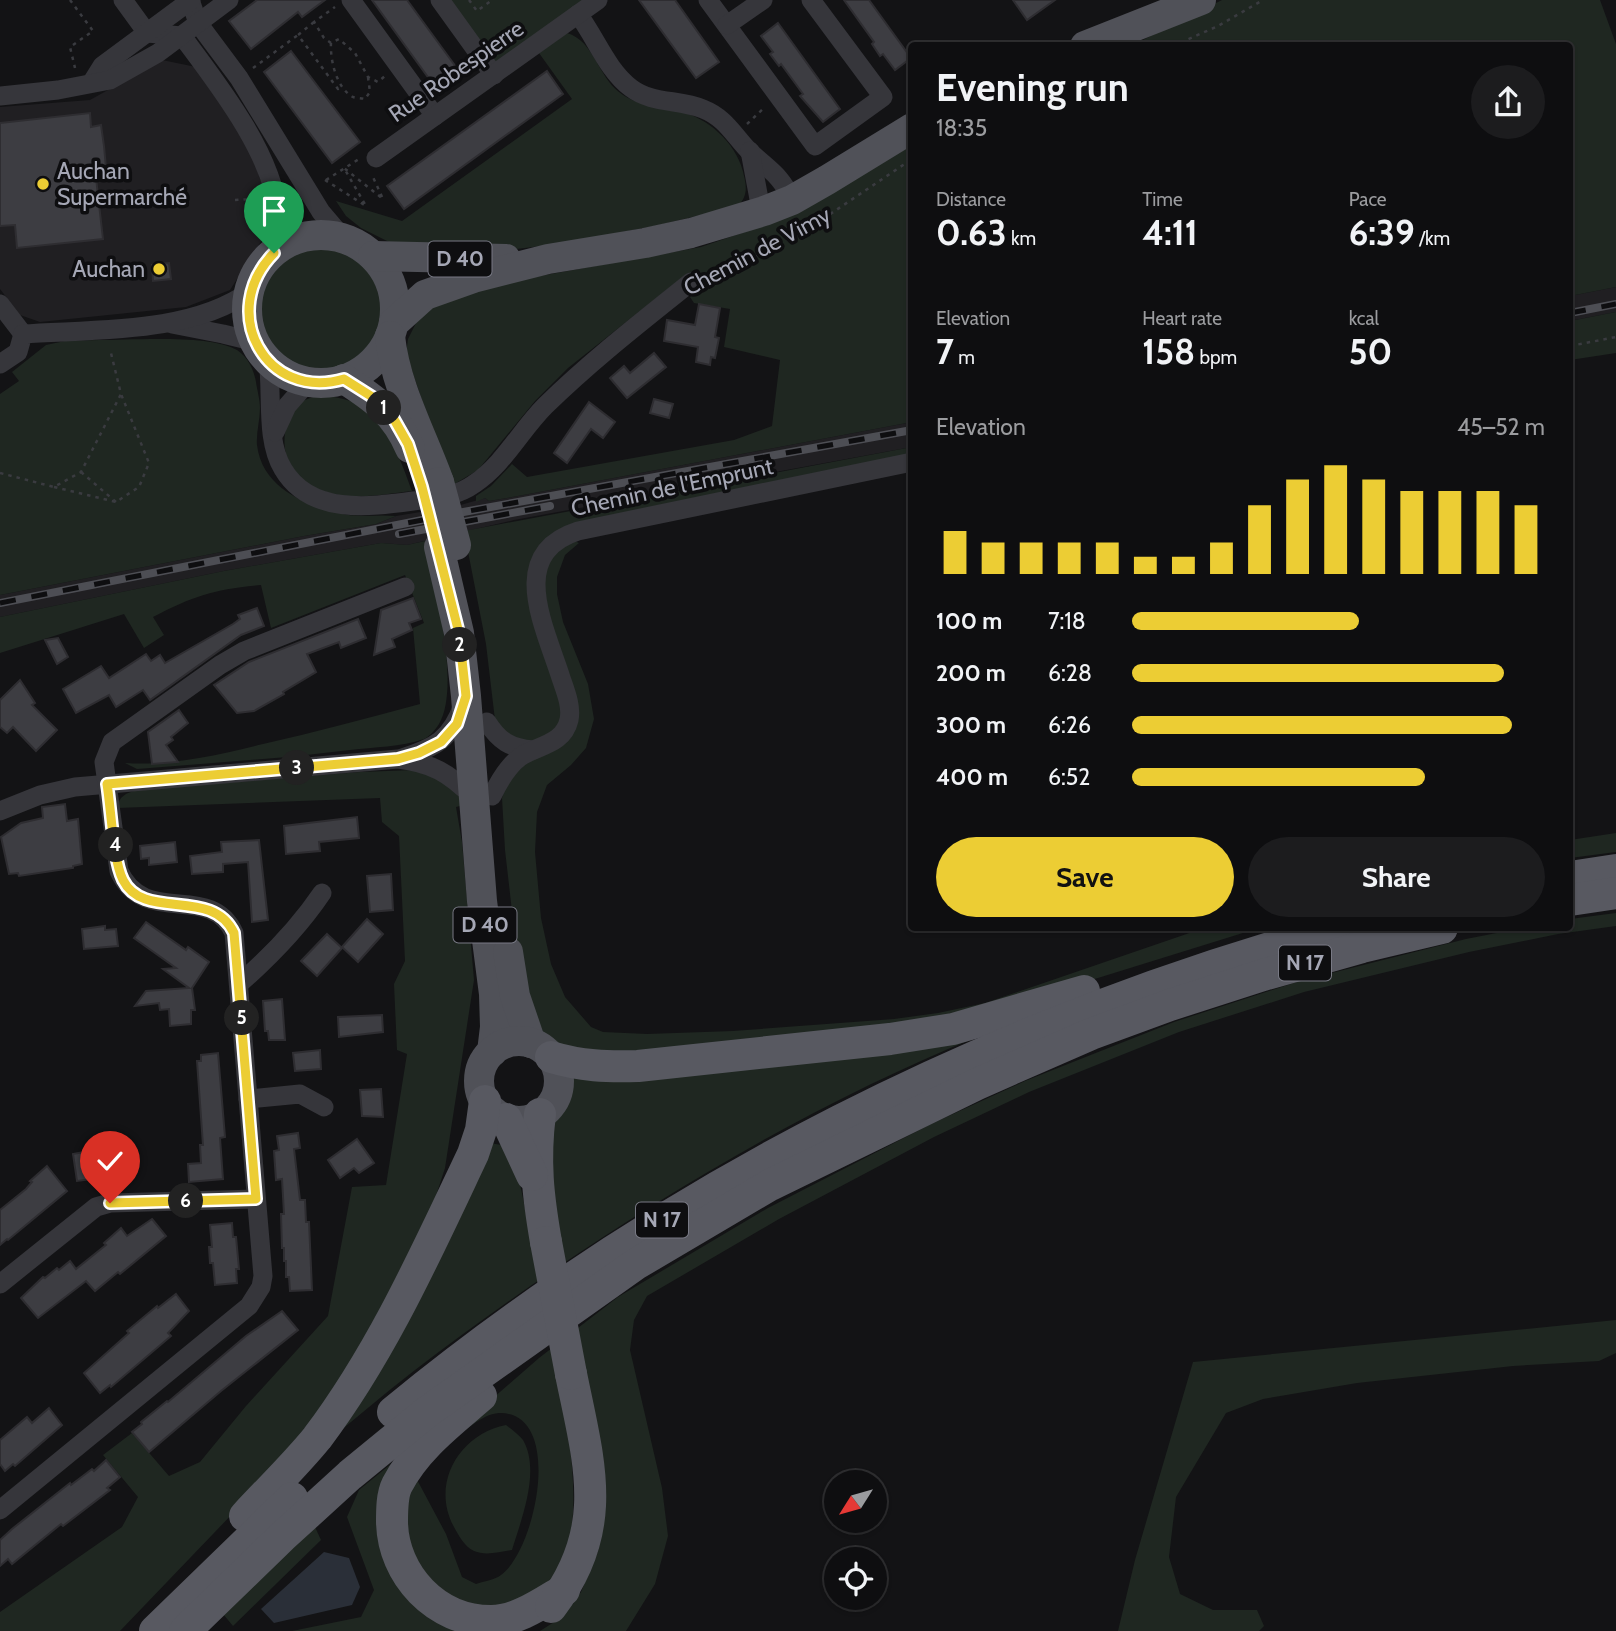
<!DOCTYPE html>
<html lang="en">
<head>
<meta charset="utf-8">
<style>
	body { margin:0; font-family:Cabin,sans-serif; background:#1c1c1e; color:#f1f3f6; height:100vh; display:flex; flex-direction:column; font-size:26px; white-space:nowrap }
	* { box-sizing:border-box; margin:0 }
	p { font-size:23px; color:#9b9c9f }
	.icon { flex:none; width:38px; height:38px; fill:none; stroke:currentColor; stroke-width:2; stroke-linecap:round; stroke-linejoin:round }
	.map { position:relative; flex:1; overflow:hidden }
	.side { position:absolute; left:908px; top:42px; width:665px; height:889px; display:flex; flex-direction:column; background:#0e0e10; border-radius:7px; box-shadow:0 2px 5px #0004,0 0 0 2px #2e2e30 }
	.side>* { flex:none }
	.needle { width:46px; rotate:233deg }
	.buttons { position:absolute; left:824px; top:1470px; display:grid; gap:14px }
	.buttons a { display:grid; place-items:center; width:63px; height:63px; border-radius:50%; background:#0e0e10; box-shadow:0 2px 5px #0004,0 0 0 2px #2e2e30; font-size:35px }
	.pin { position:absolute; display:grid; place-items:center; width:60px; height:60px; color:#fff; margin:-72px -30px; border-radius:50% 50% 50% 0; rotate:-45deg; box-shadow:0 0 7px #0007 }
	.pin .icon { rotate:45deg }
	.km { position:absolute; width:35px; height:35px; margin:-18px; border-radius:50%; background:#222; color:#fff; font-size:19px; line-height:35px; text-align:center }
	.round { display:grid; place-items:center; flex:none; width:74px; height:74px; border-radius:37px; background:#1c1c1e }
	.head { display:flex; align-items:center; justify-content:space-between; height:119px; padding:0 28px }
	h1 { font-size:38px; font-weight:800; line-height:52px }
	.metrics { display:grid; grid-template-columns:repeat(3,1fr); gap:10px; height:119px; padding:7px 28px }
	.metrics div { display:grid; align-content:center }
	.metrics b { font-size:35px; font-weight:800 }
	.metrics small { font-size:19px; font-weight:400 }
	.metrics p { font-size:19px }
	.chart { height:196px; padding:14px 28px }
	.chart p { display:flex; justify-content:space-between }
	.chart svg { width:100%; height:126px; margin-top:7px; stroke:#eccd34; stroke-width:6 }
	.action { display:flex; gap:14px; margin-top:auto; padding:14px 28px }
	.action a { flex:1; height:80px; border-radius:42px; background:#eccd34; color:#111; font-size:28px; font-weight:800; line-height:80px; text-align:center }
	.action a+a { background:#1c1c1e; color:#f1f3f6 }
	ul { padding:0 28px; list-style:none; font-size:23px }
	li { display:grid; grid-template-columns:112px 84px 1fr; align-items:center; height:52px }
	li i { height:18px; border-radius:9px; background:#eccd34 }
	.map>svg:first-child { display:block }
	.built { fill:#201f22 }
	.green { fill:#1f2721 }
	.water { fill:#2a2f38 }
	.building { fill:#3d3d42; stroke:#2e2d31; stroke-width:2 }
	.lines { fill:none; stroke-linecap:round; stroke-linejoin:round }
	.path { stroke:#3a3b40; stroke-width:2.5; stroke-dasharray:3.5 5; stroke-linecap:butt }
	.minor { stroke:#36363b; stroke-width:19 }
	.primary { stroke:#505158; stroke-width:30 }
	.trunk { stroke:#585961; stroke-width:32 }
	.rail-casing { stroke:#4d4e54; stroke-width:8 }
	.rail { stroke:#0e0e10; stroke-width:5; stroke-dasharray:16; stroke-linecap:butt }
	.primary-bridge { stroke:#505158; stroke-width:30 }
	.trunk-bridge { stroke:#585961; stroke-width:32 }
	.route-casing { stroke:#fff; stroke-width:14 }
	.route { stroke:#eccd34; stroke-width:9 }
	.poi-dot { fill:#eccd34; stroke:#0e0e10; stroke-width:2.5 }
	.labels { text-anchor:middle; stroke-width:7; stroke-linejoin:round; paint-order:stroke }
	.shield { fill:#0e0e10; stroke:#787984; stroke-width:2 }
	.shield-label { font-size:21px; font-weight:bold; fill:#a5a7b5 }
	.street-label { font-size:23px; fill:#a5a7b5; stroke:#0e0e10 }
	.poi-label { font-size:23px; fill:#a5a7b5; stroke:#0e0e10; text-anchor:start }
</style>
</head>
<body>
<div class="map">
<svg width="1616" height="1631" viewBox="0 0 1616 1631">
	<rect width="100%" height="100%" fill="#131315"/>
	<g class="built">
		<path d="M162 60 196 67 244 136 267 197V232L230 290 186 307 40 322 20 315 0 289V107L90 100Z"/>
		<path d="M1616 287V312L1570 321V296Z"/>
		<path d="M912 422V447L514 520 407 545 381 543 224 571 0 617V595L304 536 376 524 396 516 457 506 485 498 489 501 518 496Z"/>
	</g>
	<g class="green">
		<path d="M449 0H583L495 64Z"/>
		<path d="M1222 0H1600L1616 44V287L1570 296V46L1133 45Z"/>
		<path d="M567 33C594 41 598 76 619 92 638 107 662 107 685 113 713 121 739 148 744 176 747 188 747 197 738 206L659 225 567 243 499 251 403 249 361 228 346 216 336 201 402 221 572 99 539 53Z"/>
		<path d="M912 144V422L518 496 489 501 485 498 476 502V496L491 486 512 464 527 477 734 440 772 426 780 360 724 347 730 309 694 303 690 297 700 287 688 273 568 368 535 401 478 470 451 486 406 353 408 339 416 323 427 311 441 301 501 283 701 247 756 228Z"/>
		<circle cx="322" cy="308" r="62"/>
		<path d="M1616 312V353L1570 360V321Z"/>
		<path d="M99 340C133 340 210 334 237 350 248 357 254 370 256 382 257 390 260 399 260 408 260 420 256 433 257 445 262 487 303 504 338 513 356 518 377 514 396 516L376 524 304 536 0 595V394L19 381 12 372 46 345 65 341Z"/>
		<path d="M320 395C334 397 351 399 363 407 390 426 401 462 412 491 384 494 353 501 326 492 319 490 308 485 302 480 279 462 279 423 300 403 305 399 314 397 320 395Z"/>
		<path d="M912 447V457L537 550 563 720C552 742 534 742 512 742L495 720 486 644 464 531Z"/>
		<path d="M570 539 579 543 565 555 557 577V594L563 622 588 684 594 719 586 748 571 765 547 785 537 812 535 852 541 918 551 964 565 997 591 1027 603 1032 647 1034 733 1031 894 1019 938 1013 985 1003 1204 928H1259L1085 982 954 1019 587 1058 553 1043 533 1021 516 946 505 850 502 798 507 782 518 769 569 734 541 592 549 557Z"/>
		<path d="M425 541C435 584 461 687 439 724 435 730 430 736 424 739 401 747 374 747 350 750 279 759 208 763 137 769L125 763C173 766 217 755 263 744 316 732 368 718 420 704L413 628 424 623 405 575 271 628 261 585C215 589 193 596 153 617L164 635 144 648 124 614 0 653V617L224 571 381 543 407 545Z"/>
		<path d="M413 770 450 783 464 805 456 807 462 842 474 980 445 1168 431 1211 344 1379 283 1461 120 1631H0V1612L122 1527 138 1497 103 1455 132 1433 169 1476 200 1462 246 1406 328 1316 352 1187 386 1185 407 1054 397 1050 394 984 405 961 399 836 382 822 380 798 117 808C119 796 126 793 137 790L360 772Z"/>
		<path d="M1616 833V852L1570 858V840Z"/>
		<path d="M1616 913V926L1558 934 1469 952 1304 992 1179 1032 1029 1092 934 1137 779 1219 647 1296 634 1320 630 1350 662 1488 668 1536 655 1584 626 1631H540L562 1617 581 1592 598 1551 603 1508 568 1426C574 1485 589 1582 515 1604 508 1606 497 1611 489 1611 478 1610 442 1594 429 1589L400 1534 414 1474 446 1534 462 1577 476 1584C484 1581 495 1580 501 1575 536 1550 565 1412 499 1413 480 1414 466 1434 447 1438L539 1358 618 1297 768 1208 929 1125 1025 1081 1174 1022 1300 981 1466 939 1522 928H1570V919Z"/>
		<path d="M979 1036C780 1117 586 1240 415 1370 380 1397 347 1426 313 1453L489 1143 502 1145 515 1159 532 1243 547 1176 555 1122 568 1102 571 1080 576 1074Z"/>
		<path d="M1616 1320V1353L1599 1361 1513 1366 1357 1383 1263 1399 1226 1413 1176 1497 1169 1557 1180 1594 1213 1610H1257L1264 1626 1259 1631H1118L1135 1560 1193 1362Z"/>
		<path d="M506 1425C511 1429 519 1435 523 1440 541 1471 521 1520 512 1550 500 1552 485 1556 474 1551 464 1546 459 1536 454 1527 430 1483 460 1434 506 1425Z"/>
		<path d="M413 1446 385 1556 481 1631H292L361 1617 374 1590 347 1517 359 1490Z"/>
		<path d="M315 1527 321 1540 233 1626 223 1614Z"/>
	</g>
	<path class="water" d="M324 1552 349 1558 360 1587 352 1605 274 1623 261 1609Z"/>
	<g class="building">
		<path d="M257 0H325L302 17 298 12 251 49 229 21Z"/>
		<path d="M372 0H407L456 67 433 84Z"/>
		<path d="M639 0H675L719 62 696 78Z"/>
		<path d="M844 0H869L911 58 895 70 883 54 880 56 872 44 874 42Z"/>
		<path d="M1013 0H1055L1027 20Z"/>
		<path d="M778 23 840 109 823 122 800 96 803 94 781 64 779 66 770 54 773 52 761 36Z"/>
		<path d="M291 51 360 142 332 163 264 72Z"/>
		<path d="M547 71 563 94 404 209 387 186Z"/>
		<path d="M90 113 91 127 101 125 104 146 106 168 95 169 103 239 17 248 15 225 0 226V123Z"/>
		<path d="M169 263 171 279 153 281 152 265Z"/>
		<path d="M699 304 720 308 715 337 719 338 715 358 711 357 710 365 696 362 698 347 664 341 667 320 695 325Z"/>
		<path d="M654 353 666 367 627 398 610 378 624 366 630 373Z"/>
		<path d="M654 399 673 404 669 418 650 413Z"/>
		<path d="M589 402 615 422 603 438 591 429 567 463 554 453Z"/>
		<path d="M413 598 421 619 409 623 412 630 392 639 395 647 374 655 381 610Z"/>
		<path d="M257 608 264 626 241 635 150 700 143 690 116 707 109 695 76 713 63 689 101 666 109 678 146 654 151 661 160 655 165 663 233 624 240 619 238 615Z"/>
		<path d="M358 619 366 638 341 648 339 642 307 654 316 672 283 692 284 694 254 711 237 713 214 685 249 662Z"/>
		<path d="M58 638 68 657 57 664 45 640Z"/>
		<path d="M20 680 35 703 32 705 57 730 36 751 13 727 7 733 0 727V700Z"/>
		<path d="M179 710 188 723 171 737 173 740 166 745 178 762 152 764 148 732Z"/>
		<path d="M65 804 67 821 78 819 82 864 73 866V868L19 876 18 873 9 874 1 837 21 823 43 818 42 807Z"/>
		<path d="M357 817 359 838 319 842 320 851 286 854 284 826Z"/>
		<path d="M259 840 268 920 252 922 248 862 223 864V872L192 874 190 856 222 852 221 842Z"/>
		<path d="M175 842 177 862 149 865V858L141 859 140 846Z"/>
		<path d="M391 874 393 910 370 912 367 876Z"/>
		<path d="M367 919 383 934 358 962 342 947Z"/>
		<path d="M146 922 186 950 188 947 209 962 192 988 195 1010H191V1024L170 1026 169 1009 160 1010 159 1003 135 1006 146 991 189 988 163 969 176 968 134 938Z"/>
		<path d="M105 926V930L116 929 118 946 84 949 82 929Z"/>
		<path d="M327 934 342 948 317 976 301 961Z"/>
		<path d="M282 999 285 1040H269L268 1031H265L263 1001Z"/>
		<path d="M382 1015 383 1032 339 1037 338 1017Z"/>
		<path d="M320 1050 321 1069 295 1071 293 1053Z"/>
		<path d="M218 1053 225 1137 220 1138 223 1179 189 1182 188 1164 201 1163 200 1145H203L197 1061H201V1055Z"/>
		<path d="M381 1089 383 1117 362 1116 360 1090Z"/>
		<path d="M298 1133 300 1148 294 1149 300 1200H305L306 1222H309L312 1290 290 1291 289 1277H286V1261H284V1248H282L281 1214H284L282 1179 276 1180 274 1151 279 1150 277 1136Z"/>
		<path d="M357 1139 374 1163 359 1173 354 1168 340 1178 328 1160Z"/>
		<path d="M111 1147 112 1151 134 1148 137 1170 123 1172V1175L77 1181 73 1154Z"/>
		<path d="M47 1166 67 1191 8 1240 7 1239 0 1245V1210L26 1189 32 1182 30 1181Z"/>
		<path d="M152 1219 166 1236 120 1274 118 1272 95 1291 86 1281 38 1318 21 1298 43 1277 45 1278 57 1268 59 1270 70 1261 76 1269 106 1245 104 1243 121 1228 127 1236Z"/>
		<path d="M232 1223 233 1237H236L239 1269H236L237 1283 215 1285 213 1263H210L209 1247H212L210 1225Z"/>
		<path d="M176 1294 189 1311 168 1333 171 1336 111 1387 110 1385 100 1393 84 1373 129 1333 127 1331 157 1306 158 1308Z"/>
		<path d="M282 1311 298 1330 221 1391 149 1452 132 1432 142 1424 141 1422 167 1401 168 1402 246 1336Z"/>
		<path d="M49 1408 62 1425 15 1466 13 1464 5 1471 0 1464V1440L27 1417 32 1423Z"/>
		<path d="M106 1460 120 1477 107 1488 110 1490 63 1526 61 1524 12 1564 8 1559 0 1566V1540L12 1529 70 1483 71 1485 92 1469 94 1471Z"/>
	</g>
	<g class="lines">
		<g class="path">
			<path d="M70 0 93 31 70 47 75 68"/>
			<path d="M469 0 477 11 492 0"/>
			<path d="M314 22 298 35 338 89 342 86"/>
			<path d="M331 43 324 38 314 22 335 7"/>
			<path d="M1173 46 1218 26 1263 0"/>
			<path d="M253 68 298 35"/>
			<path d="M368 77 370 92 365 99C361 98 356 98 353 97 336 88 330 59 331 43L339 39 355 53 368 77 378 82 385 76"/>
			<path d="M747 124 765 107"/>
			<path d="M325 180 366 206 344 168 383 199 372 175"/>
			<path d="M326 180 359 159"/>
			<path d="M235 200 256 199"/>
			<path d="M709 275 761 254 808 229 912 159"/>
			<path d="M1570 346 1616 337"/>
			<path d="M81 472 116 502"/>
			<path d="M0 473 54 487 81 472 121 394 110 349"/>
			<path d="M54 487 116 502 139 487 149 463 121 394"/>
		</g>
		<g class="minor">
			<path d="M123 0 147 33 182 36C217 83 274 155 278 215 279 228 275 240 274 253"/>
			<path d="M190 0 198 23 239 78 321 212 344 239"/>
			<path d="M351 0 435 116"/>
			<path d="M440 0 494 75"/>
			<path d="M708 0 815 146 883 97 811 0"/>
			<path d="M578 14C596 38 607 70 631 88 652 104 679 99 703 109 726 118 734 136 750 152 769 170 780 174 792 200"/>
			<path d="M727 25 763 0"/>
			<path d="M92 82 102 66 191 0"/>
			<path d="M0 96 58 90 110 80 158 53 229 0"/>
			<path d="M750 151 759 199 764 211"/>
			<path d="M376 158 598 0"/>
			<path d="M0 304 23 334"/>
			<path d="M172 324 223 334 256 342"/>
			<path d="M268 360C273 393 265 440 283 469 310 515 369 507 413 501 435 498 456 497 474 484 504 464 520 431 545 406 591 361 641 322 691 282"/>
			<path d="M0 364 18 352 23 334C94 329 191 334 250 291"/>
			<path d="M275 432 287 406 308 382"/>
			<path d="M487 722C499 741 510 748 533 750"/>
			<path d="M402 758C435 748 451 739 463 705"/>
			<path d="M492 796C499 781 507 767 520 757 538 745 563 745 569 720 572 706 565 690 561 678 545 627 506 554 578 531L912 462"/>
			<path d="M0 811 40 795 75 787 398 759C432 763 449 773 473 797"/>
			<path d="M239 984C270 957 299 927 322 893"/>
			<path d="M248 1099 300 1094 324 1107"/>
			<path d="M0 1284 96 1207 110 1203 256 1199"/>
			<path d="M0 1510 249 1306 261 1287 263 1276 234 933C210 881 145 928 119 871L104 762 112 742 220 665 244 651 405 587"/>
		</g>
		<g class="primary">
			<path d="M1085 46 1201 0"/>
			<circle cx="321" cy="309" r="74"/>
			<path d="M373 256 506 259"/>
			<path d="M394 323 425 295 473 278 548 259 645 243 691 233 764 211 792 200 827 180 912 128"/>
			<path d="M390 336C395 386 422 435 439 482"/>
			<path d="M344 379C375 399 395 413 410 448"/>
			<path d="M439 547 459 633 466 696 482 901 494 994 495 1027 492 1052"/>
			<path d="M508 952 515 996 531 1043"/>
			<circle cx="519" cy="1081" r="40"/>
		</g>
		<g class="trunk">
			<path d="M1570 877 1616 870"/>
			<path d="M1570 900 1616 893"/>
			<path d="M551 1057C581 1066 607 1067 638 1066L890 1039 953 1029 1084 991"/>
			<path d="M540 1114C534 1161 538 1196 546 1242"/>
			<path d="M506 1119 532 1175"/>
			<path d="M481 1396C451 1422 416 1448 397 1485 392 1495 392 1510 392 1522 393 1575 436 1621 491 1621 517 1621 542 1603 564 1590"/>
			<path d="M393 1412C669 1185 994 1023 1338 928"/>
			<path d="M245 1516C269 1490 295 1465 317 1438 382 1352 427 1251 473 1154L481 1130 485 1101"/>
			<path d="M551 1607C611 1528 589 1463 571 1374"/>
			<path d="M155 1631 292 1498"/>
			<path d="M185 1631 282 1537 350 1475 427 1412 636 1264 770 1185 977 1084 1091 1034 1170 1005 1263 975 1362 947 1442 928"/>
		</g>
		<defs>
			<g id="rail">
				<path d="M1570 313 1616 304"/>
				<path d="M399 534 550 506"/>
				<path d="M0 603 458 513 912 430"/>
			</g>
		</defs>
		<use href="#rail" class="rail-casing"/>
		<use href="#rail" class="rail"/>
		<path class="primary-bridge" d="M439 482 456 545"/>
		<path class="trunk-bridge" d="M546 1242 571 1374"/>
	</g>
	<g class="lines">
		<defs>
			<path id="route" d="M110 1203 256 1199 234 933C212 886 144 922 123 880 113 860 111 808 107 784L398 759 419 753 441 742 457 724 466 696 459 633 422 487 408 444 391 414 374 398 344 379C265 402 217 311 274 253"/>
		</defs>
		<use href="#route" class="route-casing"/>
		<use href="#route" class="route"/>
	</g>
	<g class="poi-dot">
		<circle cx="43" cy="184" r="7"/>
		<circle cx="159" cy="269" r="7"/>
	</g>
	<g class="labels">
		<g class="shield">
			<rect x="428.5" y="241.5" width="63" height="35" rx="5"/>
			<rect x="453.5" y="907.5" width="63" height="35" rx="5"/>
			<rect x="1279" y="945.5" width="52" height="35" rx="5"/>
			<rect x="636" y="1202.5" width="52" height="35" rx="5"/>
		</g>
		<g class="shield-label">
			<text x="460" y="266">D 40</text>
			<text x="485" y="932">D 40</text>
			<text x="1305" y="970">N 17</text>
			<text x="662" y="1227">N 17</text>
		</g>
		<g class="street-label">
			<text transform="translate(456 71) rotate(-35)" y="8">Rue Robespierre</text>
			<text transform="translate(757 251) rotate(-28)" y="8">Chemin de Vimy</text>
			<text transform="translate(672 487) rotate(-12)" y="8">Chemin de l'Emprunt</text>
		</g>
		<g class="poi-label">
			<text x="57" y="179">Auchan<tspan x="57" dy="26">Supermarché</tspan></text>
			<text x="145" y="277" text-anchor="end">Auchan</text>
		</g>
	</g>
</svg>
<div class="buttons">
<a><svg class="needle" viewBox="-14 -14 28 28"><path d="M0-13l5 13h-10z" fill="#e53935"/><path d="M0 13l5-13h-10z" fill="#9b9c9f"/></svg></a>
<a><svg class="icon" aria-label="locate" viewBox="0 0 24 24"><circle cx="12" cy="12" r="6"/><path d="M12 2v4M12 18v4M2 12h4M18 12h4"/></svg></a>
</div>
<div class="pin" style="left:274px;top:253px;background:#1e9e55"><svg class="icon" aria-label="arrive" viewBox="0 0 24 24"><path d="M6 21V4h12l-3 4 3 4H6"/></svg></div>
<div class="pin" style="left:110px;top:1203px;background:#d93025"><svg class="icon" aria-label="check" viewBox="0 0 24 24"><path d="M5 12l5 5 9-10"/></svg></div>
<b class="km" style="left:384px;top:408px">1</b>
<b class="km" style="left:460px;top:645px">2</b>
<b class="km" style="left:297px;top:768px">3</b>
<b class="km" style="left:116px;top:845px">4</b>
<b class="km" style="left:242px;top:1018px">5</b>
<b class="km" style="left:186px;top:1201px">6</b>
<section class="side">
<div class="head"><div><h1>Evening run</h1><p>18:35</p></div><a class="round"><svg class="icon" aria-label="share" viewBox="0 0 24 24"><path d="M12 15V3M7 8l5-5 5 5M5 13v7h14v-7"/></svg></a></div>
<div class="metrics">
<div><p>Distance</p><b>0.63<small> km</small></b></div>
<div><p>Time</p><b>4:11</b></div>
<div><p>Pace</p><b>6:39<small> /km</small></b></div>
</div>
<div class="metrics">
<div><p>Elevation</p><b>7<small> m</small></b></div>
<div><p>Heart rate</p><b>158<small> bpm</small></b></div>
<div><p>kcal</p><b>50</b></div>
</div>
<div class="chart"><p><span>Elevation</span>45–52 m</p>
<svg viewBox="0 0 160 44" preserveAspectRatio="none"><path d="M5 44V29M15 44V33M25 44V33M35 44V33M45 44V33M55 44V38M65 44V38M75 44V33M85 44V20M95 44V11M105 44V6M115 44V11M125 44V15M135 44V15M145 44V15M155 44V20"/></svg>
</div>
<ul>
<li><b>100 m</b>7:18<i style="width:55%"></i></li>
<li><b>200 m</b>6:28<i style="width:90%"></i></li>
<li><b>300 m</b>6:26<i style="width:92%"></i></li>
<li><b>400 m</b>6:52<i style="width:71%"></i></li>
</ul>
<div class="action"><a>Save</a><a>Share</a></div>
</section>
</div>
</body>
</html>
